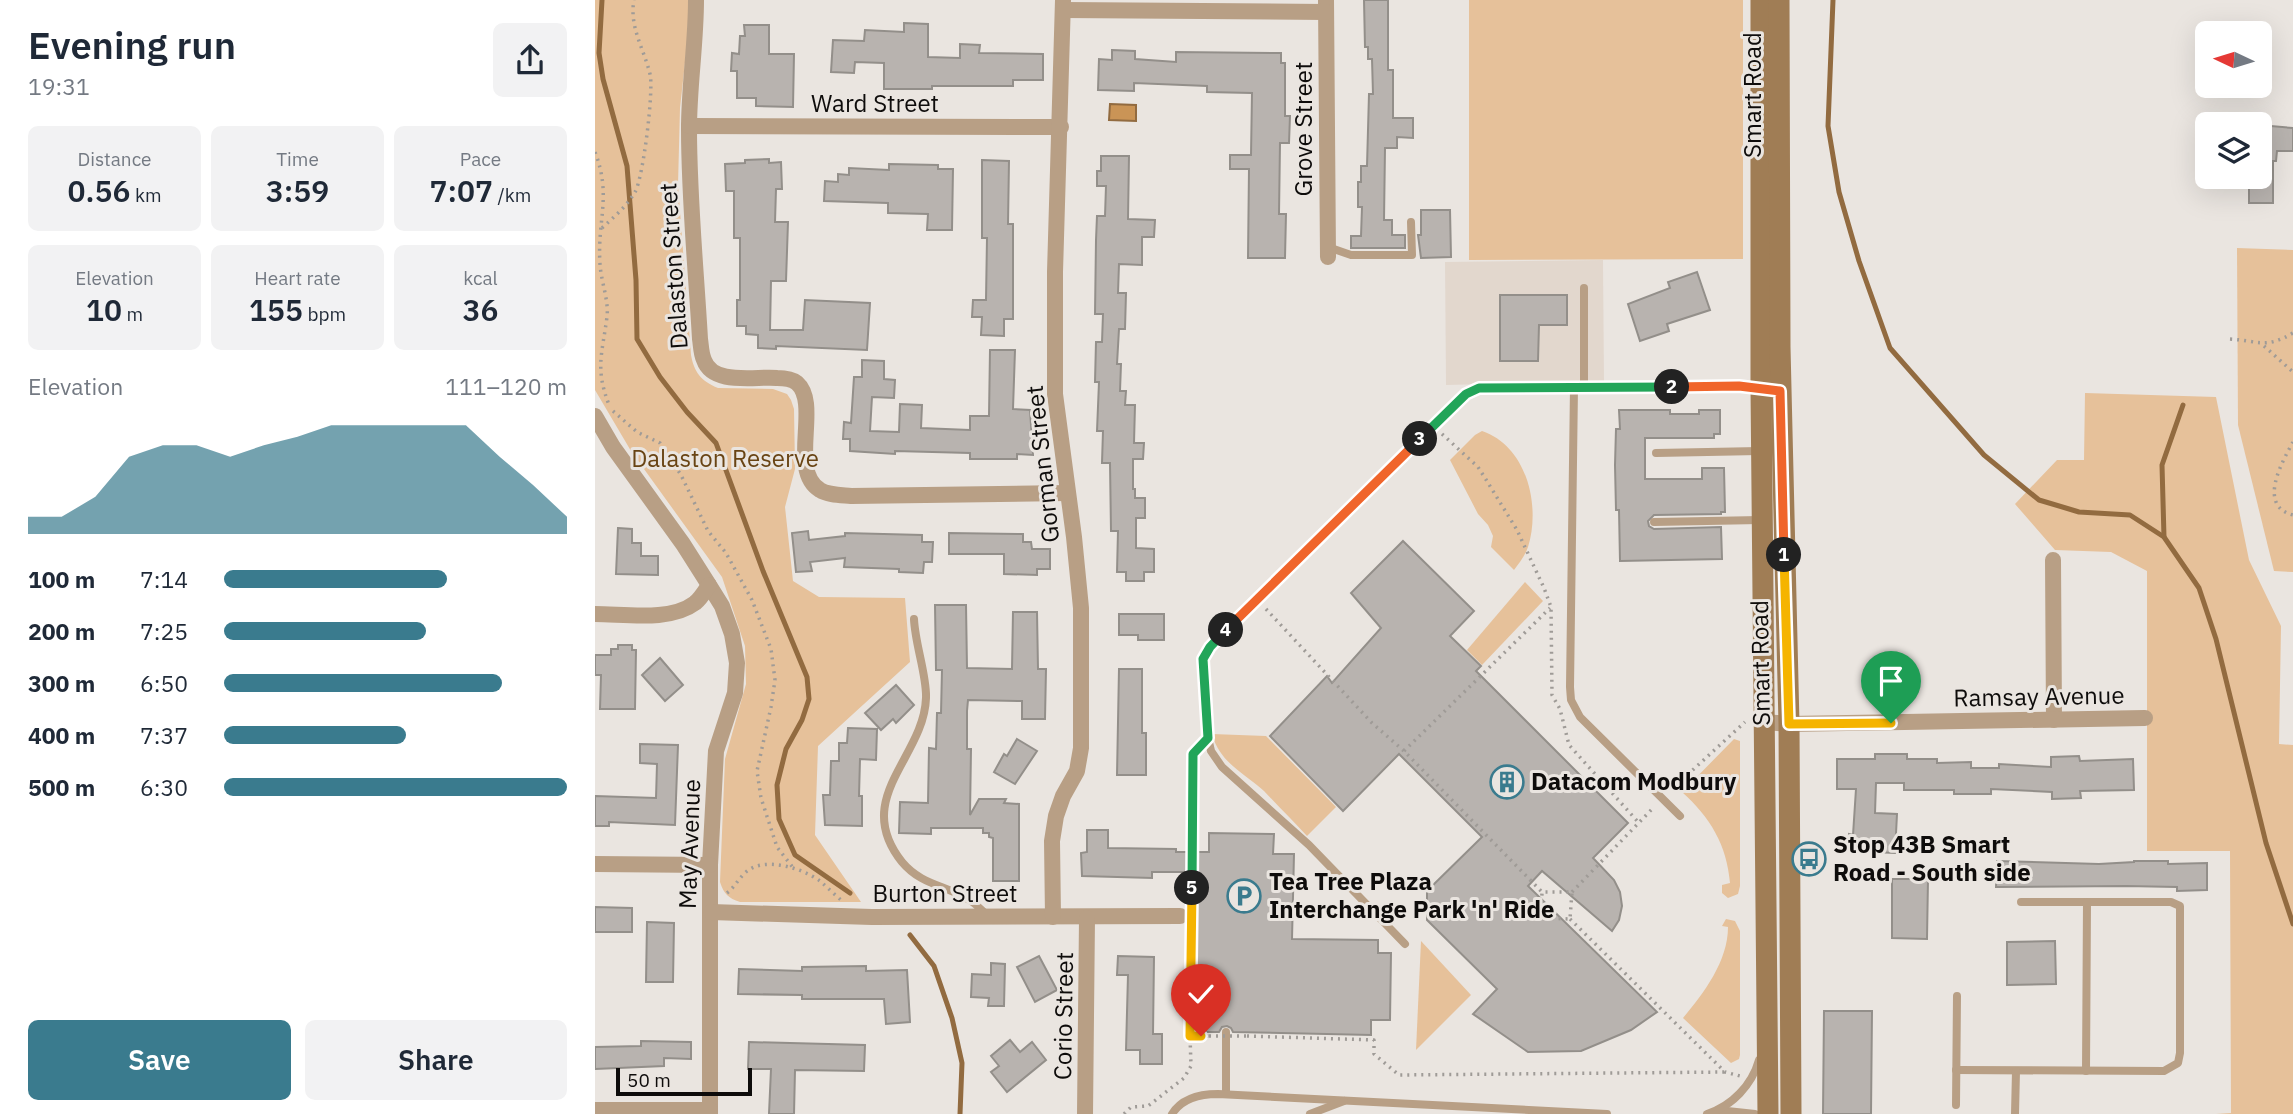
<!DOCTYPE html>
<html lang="en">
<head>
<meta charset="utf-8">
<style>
	body { margin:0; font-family:"IBM Plex Sans",sans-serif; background:#f2f2f3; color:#1f2937; height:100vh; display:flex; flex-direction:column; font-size:26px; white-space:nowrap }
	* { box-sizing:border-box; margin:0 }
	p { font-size:23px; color:#747a83 }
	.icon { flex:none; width:38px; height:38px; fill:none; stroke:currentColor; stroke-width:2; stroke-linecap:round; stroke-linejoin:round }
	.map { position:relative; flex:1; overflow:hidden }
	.side { display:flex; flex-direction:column; background:#fff; width:595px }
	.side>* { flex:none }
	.needle { width:46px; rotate:274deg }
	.controls { position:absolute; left:1600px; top:21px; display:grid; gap:14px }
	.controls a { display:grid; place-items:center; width:77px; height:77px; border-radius:10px; background:#fff; box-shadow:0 7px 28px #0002; font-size:35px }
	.scale { position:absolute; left:21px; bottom:18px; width:136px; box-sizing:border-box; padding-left:7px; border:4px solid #0e0c0b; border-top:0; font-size:19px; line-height:24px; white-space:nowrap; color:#0e0c0b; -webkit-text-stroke:5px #eae5e0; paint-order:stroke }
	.pin { position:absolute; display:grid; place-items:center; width:60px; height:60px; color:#fff; margin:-72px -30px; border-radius:50% 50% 50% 0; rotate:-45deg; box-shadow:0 0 7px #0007 }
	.pin .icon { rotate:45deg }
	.km { position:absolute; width:35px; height:35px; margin:-18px; border-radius:50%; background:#222; color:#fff; font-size:19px; line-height:35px; text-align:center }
	.round { display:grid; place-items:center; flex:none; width:74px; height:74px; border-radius:10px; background:#f2f2f3 }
	.summary { display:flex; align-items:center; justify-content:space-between; height:119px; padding:0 28px }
	h1 { font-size:38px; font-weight:600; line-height:52px }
	.figures { display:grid; grid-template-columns:repeat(3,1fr); gap:10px; height:119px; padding:7px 28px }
	.figures div { display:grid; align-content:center; border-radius:10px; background:#f2f2f3; text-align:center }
	.figures b { font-size:30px; font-weight:600 }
	.figures small { font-size:19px; font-weight:400 }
	.figures p { font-size:19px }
	.chart { height:196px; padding:14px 28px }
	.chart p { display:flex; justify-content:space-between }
	.chart svg { width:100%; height:126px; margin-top:7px; fill:#3a7b8e; opacity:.7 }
	.action { display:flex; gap:14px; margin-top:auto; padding:14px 28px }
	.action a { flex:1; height:80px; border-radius:10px; background:#3a7b8e; color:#fff; font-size:28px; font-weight:600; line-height:80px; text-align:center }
	.action a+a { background:#f2f2f3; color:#1f2937 }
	ul { padding:0 28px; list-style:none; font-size:23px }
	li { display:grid; grid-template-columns:112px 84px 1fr; align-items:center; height:52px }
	li i { height:18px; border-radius:9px; background:#3a7b8e }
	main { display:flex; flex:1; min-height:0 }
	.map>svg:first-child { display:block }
	.built { fill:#e2d7cd }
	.green { fill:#e6c19a }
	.water { fill:#ca9456; stroke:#926b40; stroke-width:2 }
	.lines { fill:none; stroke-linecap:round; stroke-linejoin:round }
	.stream { stroke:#926b40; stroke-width:5 }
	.building { fill:#b8b3af; stroke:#938f8a; stroke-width:2 }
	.path { stroke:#9f9b97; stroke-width:3.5; stroke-dasharray:2 5; stroke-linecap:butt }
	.service { stroke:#b89f85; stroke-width:8 }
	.minor { stroke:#b89f85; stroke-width:16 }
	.secondary { stroke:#a07d55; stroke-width:21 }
	.path-bridge { stroke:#9f9b97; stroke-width:3.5; stroke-dasharray:2 5; stroke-linecap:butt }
	.split-1-casing { stroke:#fff; stroke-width:14 }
	.split-2-casing { stroke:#fff; stroke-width:14 }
	.split-3-casing { stroke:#fff; stroke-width:14 }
	.split-4-casing { stroke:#fff; stroke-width:14 }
	.split-5-casing { stroke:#fff; stroke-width:14 }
	.split-6-casing { stroke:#fff; stroke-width:14 }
	.split-1 { stroke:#f5b400; stroke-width:9 }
	.split-2 { stroke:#f0652b; stroke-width:9 }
	.split-3 { stroke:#22a559; stroke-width:9 }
	.split-4 { stroke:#f0652b; stroke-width:9 }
	.split-5 { stroke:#22a559; stroke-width:9 }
	.split-6 { stroke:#f5b400; stroke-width:9 }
	.labels { text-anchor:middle; stroke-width:6; stroke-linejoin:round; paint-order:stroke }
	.street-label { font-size:24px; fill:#0e0c0b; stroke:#eae5e0 }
	.park-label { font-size:24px; fill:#694414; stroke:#eae5e0 }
	.poi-label { font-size:24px; font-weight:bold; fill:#0e0c0b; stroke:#eae5e0; text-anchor:start }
</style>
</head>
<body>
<main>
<section class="side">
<div class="summary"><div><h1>Evening run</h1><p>19:31</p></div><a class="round"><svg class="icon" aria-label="share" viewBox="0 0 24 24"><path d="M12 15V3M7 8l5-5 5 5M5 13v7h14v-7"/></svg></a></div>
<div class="figures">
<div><p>Distance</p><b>0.56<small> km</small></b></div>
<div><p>Time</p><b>3:59</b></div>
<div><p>Pace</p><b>7:07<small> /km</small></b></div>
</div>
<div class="figures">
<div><p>Elevation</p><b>10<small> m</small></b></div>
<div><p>Heart rate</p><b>155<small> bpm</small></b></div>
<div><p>kcal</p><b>36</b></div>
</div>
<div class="chart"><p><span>Elevation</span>111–120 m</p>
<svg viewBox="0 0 160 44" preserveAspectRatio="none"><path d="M0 44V38L10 38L20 31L30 17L40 13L50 13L60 17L70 13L80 10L90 6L100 6L110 6L120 6L130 6L140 17L150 27L160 38V44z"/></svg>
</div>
<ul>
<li><b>100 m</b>7:14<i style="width:65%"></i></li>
<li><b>200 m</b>7:25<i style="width:59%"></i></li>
<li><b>300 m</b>6:50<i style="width:81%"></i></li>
<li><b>400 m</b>7:37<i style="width:53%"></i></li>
<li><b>500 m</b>6:30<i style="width:100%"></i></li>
</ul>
<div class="action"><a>Save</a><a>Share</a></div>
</section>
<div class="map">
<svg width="1698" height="1114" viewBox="0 0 1698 1114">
	<rect width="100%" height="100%" fill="#eae5e0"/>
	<path class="built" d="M1008 260 1009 381 851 385 850 262Z"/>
	<g class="green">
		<path d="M0 0H94L92 44 85 108 83 185 96 355C99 372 106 381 123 388L178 389 192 394 196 400 199 409 200 469 190 507 198 581 224 597 310 598 315 662 223 746 220 835 266 902H145C133 898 129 894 125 882L130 759 151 684 150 646 127 577 36 451 0 390Z"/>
		<path d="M874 0H1148V259L874 260Z"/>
		<path d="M1642 248 1698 250V572L1679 571 1643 425Z"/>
		<path d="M1490 393 1621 397 1654 560 1686 626 1684 744 1698 745V1114H1621L1636 1113 1635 851H1552V571L1516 552 1460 550 1420 504 1462 460H1489Z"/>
		<path d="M887 431C932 446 946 506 933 547 930 556 924 563 919 570L896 547 898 536 893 525 883 514 855 460 880 435Z"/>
		<path d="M930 582 948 601 887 665 872 650Z"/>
		<path d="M617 734 671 736 741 807 712 836C698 821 683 806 669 791 648 772 625 763 617 734Z"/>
		<path d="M1139 739 1145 741V886L1143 894 1133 898 1127 893V885L1135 883C1132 845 1115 817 1087 792Z"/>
		<path d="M1131 919 1140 921 1145 931V1055L1144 1059 1136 1063 1088 1018C1109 993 1133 961 1133 927L1127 926Z"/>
		<path d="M826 941 876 995 821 1050Z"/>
	</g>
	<path class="water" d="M515 104 541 105V121L514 120Z"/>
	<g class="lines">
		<g class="stream">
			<path d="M7 0 4 53 8 79 32 166 41 280 42 339 65 377 92 412 121 443 168 571 212 677 214 699 207 720 191 749 182 785 184 819 200 855 255 893"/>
			<path d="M1238 0 1233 126 1244 192 1264 261 1295 348 1389 455 1444 500 1484 512 1535 515 1569 537 1604 588 1621 639 1671 843 1698 924"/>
			<path d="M1569 537 1567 465 1588 405"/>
			<path d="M315 935 339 966 357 1018 367 1063 365 1114"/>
		</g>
	</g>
	<g class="building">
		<path d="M769 0H793V70H798V118H818V138L802 137V148H790L789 220H797V235H810V248H756V236H766L767 207H763V182H766V166H772L774 94H778L777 59H773V47H770Z"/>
		<path d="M309 23 333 24V57L365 58V44L385 45 384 53 448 54V80H418V86H337V89H289V63L260 62 259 73 236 72 238 40 269 41 270 30 309 32Z"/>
		<path d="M149 25H174V54H199L198 107 161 106V98H142V71H136L137 53 144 54 145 36H150Z"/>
		<path d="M517 50 540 51V59L581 62V52L686 53V63H690V116H695L694 143H685L684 214H691L690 258H653L654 169H635V155H656L657 93 612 92V86L539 83V91L503 90 504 59 517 60Z"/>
		<path d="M1664 125 1698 128V151H1682L1681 161H1678V203H1654V177H1664Z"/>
		<path d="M506 156H534L533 219 560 220 559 237H547V265L524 264 523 293H531L530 329H524L522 364H526L525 391H531L530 405H540L539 443H549L548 459H538V489H540V498H550V518H541V548L559 549V572H549V581H531V572H522L523 531H516L515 463H507L508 431H502L504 382H500L501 342H507L508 314H500L501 240 502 216H510L511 186H502V171H506Z"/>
		<path d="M174 159V163L186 162 187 189H181L180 222H193L191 281H176L175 330H208L210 300 275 303 272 350 181 346V349L163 348V335L151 334V326H142V300H145V238H139V191H131L130 164 150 163V160Z"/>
		<path d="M387 160 414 161 413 224H418V319H409V336L386 335 387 317H377L378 300H391L392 238H387Z"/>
		<path d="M294 164 343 165V169H358L357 230H332L333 214 293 213V203L229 201 230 181 243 182V174L254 175V168L294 170Z"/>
		<path d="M826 210H855L856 257 826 258 823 235H826Z"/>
		<path d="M1102 272 1115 310 1072 324 1074 331 1045 341 1033 304 1075 288 1073 282Z"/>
		<path d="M905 295H972V325H944L943 361H905Z"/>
		<path d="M395 350H420L418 409 435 410 438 455 422 454V459H375V453L300 451V454L255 451V439H248L249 422 256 423 259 377H267V360L289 361V379L300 380 299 398 277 397 275 431 304 432 305 404 327 405 326 428 375 430V416H394Z"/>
		<path d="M1024 410H1075V414H1104V410H1125V434H1119V438H1050V479H1107V468H1129L1130 512H1126V514L1059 515 1053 521 1054 526 1059 529 1126 527 1127 559 1025 561 1024 510H1021L1020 465 1021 429H1025Z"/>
		<path d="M23 528 37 529V543H46V556H63V575L21 574Z"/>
		<path d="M213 531 214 540 250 536V533L327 535V542H338L337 562H329L328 573 304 572V569L249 567 250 558 215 562 217 571 201 572 197 533Z"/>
		<path d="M354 533 428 534V542H436L437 549H455V569H442V575L409 574V554H354Z"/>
		<path d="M808 541 879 611 855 636 886 666 881 671 1033 823 998 858 1019 880 1025 892 1027 906 1024 920 1017 931 947 871 933 886 1062 1012 1036 1030 986 1051 933 1052 878 1014 902 989 832 920V891L887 837 804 754 748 811 675 736 732 676 737 683 786 628 756 593Z"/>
		<path d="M340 605H371L372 668 417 669 418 612H442L443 669H451L450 719H427V701L373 700 372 711V749H376L375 815 384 799H411L409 803 424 804V881H398V838L394 837V833H388V828H336V834L304 833 305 802 333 803 334 748 341 749 342 713H346L347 670H341Z"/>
		<path d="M524 614H569V640H543V635H524Z"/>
		<path d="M23 645H37V650H41L40 709H5L6 675H0V655H16V649H23Z"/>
		<path d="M65 658 88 685 70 701 47 675Z"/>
		<path d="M524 669H547V733H551V775H522Z"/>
		<path d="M301 685 319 705 301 723 298 719 286 730 270 713Z"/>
		<path d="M253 728 282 729 281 760 265 759 264 796H267V826L230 825 228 795H235L236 761H244V743H252Z"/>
		<path d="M422 739 442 751 420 784 399 772 409 754 412 756Z"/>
		<path d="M45 744 83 745 80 825 14 822V826H0V796L61 798 62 764 45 763Z"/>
		<path d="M1280 754H1312V759H1342V763L1376 762V768H1404V764L1456 767V757L1484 756 1485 761 1538 759 1539 790 1485 791 1486 798 1457 799V792L1396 789V794H1359V790H1309V783H1281L1280 813 1302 814 1300 853 1253 851 1254 834 1258 835 1261 789H1242V759H1280Z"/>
		<path d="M492 830H513V848L581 849V852H614V833L679 834 678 854H699L697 939 783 940V953H796L795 1020H776V1035L638 1032 636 1028 632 1026 627 1027 624 1032H611V1013H597L599 872H557V878L487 876 486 853 492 852Z"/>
		<path d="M1402 861 1504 864 1539 862V861H1573V864L1612 863V890L1582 891V887L1531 886 1401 887Z"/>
		<path d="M1297 879H1333L1332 939 1297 938Z"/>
		<path d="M0 907 37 908V932H0Z"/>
		<path d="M52 922 79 923 78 982H51Z"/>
		<path d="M1460 941 1461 984 1412 985V942Z"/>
		<path d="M444 956 462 990 440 1002 422 967Z"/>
		<path d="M523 956 559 957 558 1034H567V1064H545V1050H531L533 975H522Z"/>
		<path d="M396 963 410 964 409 1006H393L394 998 376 997 377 974 396 975Z"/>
		<path d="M271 966V971L312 970 315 1022 291 1024 289 999H207V995L143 994 144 969 207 971V967Z"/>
		<path d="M1229 1011H1277L1276 1114H1228Z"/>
		<path d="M415 1040 425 1052 437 1042 451 1060 412 1092 396 1072 404 1066 396 1056Z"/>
		<path d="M46 1041 96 1042V1059L69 1058V1066L0 1069V1047L46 1046Z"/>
		<path d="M154 1042 270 1045 269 1071 200 1070 199 1114H174L176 1069H153Z"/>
	</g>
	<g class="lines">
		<g class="path">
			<path d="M0 152C17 196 2 220 5 264 6 281 14 301 12 317 7 355 0 368 14 405"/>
			<path d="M7 228C19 217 32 206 40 192 48 179 59 90 55 74 49 49 34 27 39 0"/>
			<path d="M1635 339C1664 341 1671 349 1698 333"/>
			<path d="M1669 346 1698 372"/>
			<path d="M18 411 42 432 65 443 86 475 113 531 131 553 157 600 176 649 180 680 176 707 162 771 166 798 182 847 199 869"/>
			<path d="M847 434 883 467 890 478 922 530 949 588 956 607 957 695 965 709 974 745 1044 823"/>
			<path d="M1698 442C1687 462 1662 506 1698 515"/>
			<path d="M671 609 777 723 809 751 947 892H977L975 919 946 918 947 892"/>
			<path d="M809 751 955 608"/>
			<path d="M1077 789 1150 722"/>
			<path d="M977 892 1059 807"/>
			<path d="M132 893C140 887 143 879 151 872 169 856 207 868 225 881 232 887 239 894 246 900"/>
			<path d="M597 904 598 754 603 749"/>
			<path d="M975 919 1130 1072 1145 1076"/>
			<path d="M595 1036 596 926"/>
			<path d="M606 1036 607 1013"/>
			<path d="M652 1036 779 1040V1054L804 1075 1130 1072"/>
			<path d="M529 1114 536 1107 553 1106 589 1078 596 1066 595 1036H614"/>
		</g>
		<g class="service">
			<path d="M733 247 756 255H817L816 222"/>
			<path d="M979 387 975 687 976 700 985 717 1085 816"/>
			<path d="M989 387V288"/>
			<path d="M1061 453 1164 451"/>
			<path d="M1059 522 1165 520"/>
			<path d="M319 619C320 644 332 676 331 698 329 758 256 798 307 862 327 886 352 885 376 901 382 905 387 911 392 915"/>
			<path d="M810 944 714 845 627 767 616 751 611 729 608 659 615 647 871 394 884 388H1165"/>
			<path d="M1361 1070 1569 1071 1583 1063 1585 1053V906L1576 902H1426"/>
			<path d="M1491 1071 1492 902"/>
			<path d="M631 1094V1032"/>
			<path d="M1361 1105 1362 996"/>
			<path d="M1123 1110 1160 1114"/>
			<path d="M577 1114C587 1098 605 1094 623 1094L1012 1114"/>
			<path d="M715 1114 749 1101"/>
			<path d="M1112 1114C1137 1106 1157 1085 1164 1060"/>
			<path d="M1420 1114 1421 1071"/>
		</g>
		<g class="minor">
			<path d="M101 0C101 43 94 86 94 129 94 199 101 269 105 339 106 345 106 354 109 360 118 386 161 376 182 378 189 378 197 379 202 383 226 404 193 471 225 490 233 495 246 495 256 496L472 493"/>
			<path d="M731 0 733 257"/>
			<path d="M468 10 731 12"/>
			<path d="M94 126 466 127"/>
			<path d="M0 416 18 447 88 544 114 585 127 606 137 634 142 663 140 693 121 751 115 865V1114"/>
			<path d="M1458 560 1459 720"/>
			<path d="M0 614C30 614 75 622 100 603 106 598 110 591 114 585"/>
			<path d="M1170 722 1194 724 1550 718"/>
			<path d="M0 864 115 865"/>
			<path d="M116 912 277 917 585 916"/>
			<path d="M458 917 457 841 461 816 468 796 482 771 486 748V608L479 537 460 394V272L468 0"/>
			<path d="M0 1110H115"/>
			<path d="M490 1114 492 918"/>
		</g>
		<g class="secondary">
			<path d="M1166 0V388L1173 1114"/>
			<path d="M1184 0 1185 347 1194 724 1196 1114"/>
		</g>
		<path class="path-bridge" d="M614 1036H652"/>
	</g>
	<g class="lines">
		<defs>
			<path id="split-1" d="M1189 555 1194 724 1296 723"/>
			<path id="split-2" d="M1077 387 1144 386 1185 391 1189 555"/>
			<path id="split-3" d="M825 439 871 394 884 388 1077 387"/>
			<path id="split-4" d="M631 630 825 439"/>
			<path id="split-5" d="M597 888 598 754 613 738 608 659 615 647 631 630"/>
			<path id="split-6" d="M597 888 595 1036H606"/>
		</defs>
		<use href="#split-1" class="split-1-casing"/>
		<use href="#split-2" class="split-2-casing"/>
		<use href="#split-3" class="split-3-casing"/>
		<use href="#split-4" class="split-4-casing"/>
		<use href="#split-5" class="split-5-casing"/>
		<use href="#split-6" class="split-6-casing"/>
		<use href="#split-1" class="split-1"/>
		<use href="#split-2" class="split-2"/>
		<use href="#split-3" class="split-3"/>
		<use href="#split-4" class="split-4"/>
		<use href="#split-5" class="split-5"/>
		<use href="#split-6" class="split-6"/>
	</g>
	<defs>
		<symbol id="building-ring" viewBox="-11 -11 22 22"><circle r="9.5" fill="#eae5e0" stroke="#3a7b8e" stroke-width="1.5"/><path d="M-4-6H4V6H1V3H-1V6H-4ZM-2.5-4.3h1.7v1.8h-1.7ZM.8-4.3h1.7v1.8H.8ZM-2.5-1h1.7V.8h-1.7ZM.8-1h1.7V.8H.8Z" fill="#3a7b8e"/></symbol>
		<symbol id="bus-ring" viewBox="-11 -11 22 22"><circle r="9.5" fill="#eae5e0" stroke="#3a7b8e" stroke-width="1.5"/><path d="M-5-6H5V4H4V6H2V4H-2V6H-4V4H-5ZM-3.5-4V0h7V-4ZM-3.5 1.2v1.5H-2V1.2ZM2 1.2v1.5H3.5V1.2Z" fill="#3a7b8e"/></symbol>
		<symbol id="parking-ring" viewBox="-11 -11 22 22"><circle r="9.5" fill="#eae5e0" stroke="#3a7b8e" stroke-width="1.5"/><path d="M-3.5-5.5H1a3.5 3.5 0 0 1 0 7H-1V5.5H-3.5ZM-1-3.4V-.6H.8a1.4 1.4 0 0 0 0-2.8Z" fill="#3a7b8e"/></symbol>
	</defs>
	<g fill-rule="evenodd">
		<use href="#building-ring" x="893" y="763" width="38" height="38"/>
		<use href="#bus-ring" x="1195" y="840" width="38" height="38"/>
		<use href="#parking-ring" x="630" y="877" width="38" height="38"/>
	</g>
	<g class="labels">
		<g class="street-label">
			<text transform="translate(1158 95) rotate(-90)" y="8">Smart Road</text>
			<text x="280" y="112">Ward Street</text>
			<text transform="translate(709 129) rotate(-90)" y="8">Grove Street</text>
			<text transform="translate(79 266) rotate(-94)" y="8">Dalaston Street</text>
			<text transform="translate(448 464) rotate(-96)" y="8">Gorman Street</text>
			<text transform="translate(1166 663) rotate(-91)" y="8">Smart Road</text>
			<text transform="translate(1444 697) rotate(-1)" y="8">Ramsay Avenue</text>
			<text transform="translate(95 844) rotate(-88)" y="8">May Avenue</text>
			<text x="350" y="902">Burton Street</text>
			<text transform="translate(469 1016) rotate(-89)" y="8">Corio Street</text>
		</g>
		<g class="park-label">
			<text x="130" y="467">Dalaston Reserve</text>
		</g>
		<g class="poi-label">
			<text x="936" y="790">Datacom Modbury</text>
			<text x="1238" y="853">Stop 43B Smart<tspan x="1238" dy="28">Road - South side</tspan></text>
			<text x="674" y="890">Tea Tree Plaza<tspan x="674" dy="28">Interchange Park 'n' Ride</tspan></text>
		</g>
	</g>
</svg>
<div class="controls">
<a><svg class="needle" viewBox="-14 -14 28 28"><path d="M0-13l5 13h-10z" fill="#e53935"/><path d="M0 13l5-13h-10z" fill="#747a83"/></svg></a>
<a><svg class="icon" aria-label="layers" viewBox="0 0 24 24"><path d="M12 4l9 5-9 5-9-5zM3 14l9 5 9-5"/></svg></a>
</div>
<div class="scale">50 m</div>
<div class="pin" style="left:1296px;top:723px;background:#1e9e55"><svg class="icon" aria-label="arrive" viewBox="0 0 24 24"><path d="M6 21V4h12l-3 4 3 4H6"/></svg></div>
<div class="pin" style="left:606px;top:1036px;background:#d93025"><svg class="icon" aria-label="check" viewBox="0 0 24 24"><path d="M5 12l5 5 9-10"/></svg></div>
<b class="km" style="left:1189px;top:555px">1</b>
<b class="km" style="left:1077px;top:387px">2</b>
<b class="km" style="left:825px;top:439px">3</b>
<b class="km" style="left:631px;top:630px">4</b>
<b class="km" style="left:597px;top:888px">5</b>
</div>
</main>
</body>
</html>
